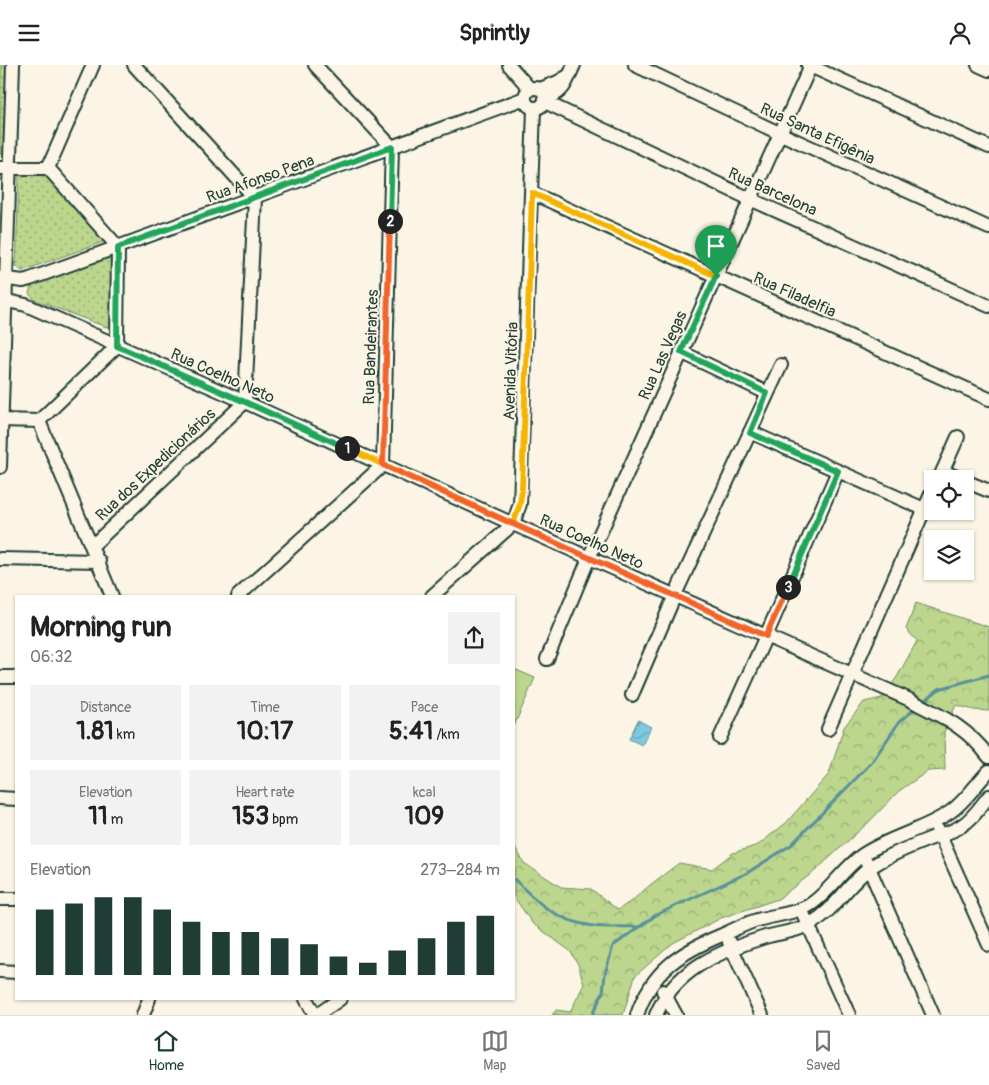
<!DOCTYPE html>
<html lang="en">
<head>
<meta charset="utf-8">
<style>
	body { margin:0; font-family:Pangolin,sans-serif; background:#f2f2f2; color:#222; height:100vh; display:flex; flex-direction:column; font-size:19px; white-space:nowrap }
	* { box-sizing:border-box; margin:0 }
	p { font-size:16px; color:#767676 }
	.icon { flex:none; width:28px; height:28px; fill:none; stroke:currentColor; stroke-width:2; stroke-linecap:round; stroke-linejoin:round }
	.map { position:relative; flex:1; overflow:hidden }
	.sheet { position:absolute; left:15px; top:530px; width:500px; height:405px; display:flex; flex-direction:column; background:#fff; border-radius:0px; box-shadow:0 1px 4px #0004 }
	.sheet>* { flex:none }
	.buttons { position:absolute; left:924px; top:405px; display:grid; gap:10px }
	.buttons a { display:grid; place-items:center; width:50px; height:50px; border-radius:0px; background:#fff; box-shadow:0 1px 4px #0004; font-size:25px }
	.pin { position:absolute; display:grid; place-items:center; width:42px; height:42px; color:#fff; margin:-51px -21px; border-radius:50% 50% 50% 0; rotate:-45deg; box-shadow:0 0 5px #0007 }
	.pin .icon { rotate:45deg }
	.km { position:absolute; width:25px; height:25px; margin:-12px; border-radius:50%; background:#222; color:#fff; font-size:14px; line-height:25px; text-align:center }
	.round { display:grid; place-items:center; flex:none; width:52px; height:52px; border-radius:0px; background:#f2f2f2 }
	.headline { display:flex; align-items:center; justify-content:space-between; height:85px; padding:0 15px }
	h1 { font-size:28px; font-weight:800; line-height:38px }
	.metrics { display:grid; grid-template-columns:repeat(3,1fr); gap:8px; height:85px; padding:5px 15px }
	.metrics div { display:grid; align-content:center; border-radius:0px; background:#f2f2f2; text-align:center }
	.metrics b { font-size:25px; font-weight:800 }
	.metrics small { font-size:14px; font-weight:400 }
	.metrics p { font-size:14px }
	.chart { height:140px; padding:10px 15px }
	.chart p { display:flex; justify-content:space-between }
	.chart svg { width:100%; height:90px; margin-top:5px; stroke:#1f3d34; stroke-width:6 }
	header { display:flex; justify-content:space-between; align-items:center; height:65px; padding:0 15px; background:#fff; font-size:22px; font-weight:800 }
	.tab-bar { display:flex; justify-content:space-around; align-items:center; height:70px; border-top:1px solid #e0e0e0; background:#fff; font-size:14px; color:#767676 }
	.tab-bar a { display:grid; justify-items:center; gap:2px }
	.tab-bar .on { color:#1f3d34 }
	.map>svg:first-child { display:block }
	.grass { fill:url(#grass-dots); stroke:#6e8a60 }
	.forest { fill:url(#forest-crowns); stroke:#6e8a60 }
	.pitch { fill:#bcd68d; stroke:#6e8a60 }
	.water { fill:url(#water-waves); stroke:#59919b }
	.lines { fill:none; stroke-linecap:round; stroke-linejoin:round }
	.stream { stroke:#59919b; stroke-width:3 }
	.minor-casing { stroke:#1f3d34; stroke-width:16 }
	.minor { stroke:#fcf5e5; stroke-width:12 }
	.split-1-casing { stroke:#fff; stroke-width:10 }
	.split-2-casing { stroke:#fff; stroke-width:10 }
	.split-3-casing { stroke:#fff; stroke-width:10 }
	.split-4-casing { stroke:#fff; stroke-width:10 }
	.split-1 { stroke:#f5b400; stroke-width:6 }
	.split-2 { stroke:#22a559; stroke-width:6 }
	.split-3 { stroke:#f0652b; stroke-width:6 }
	.split-4 { stroke:#22a559; stroke-width:6 }
	.labels { text-anchor:middle; stroke-width:4; stroke-linejoin:round; paint-order:stroke }
	.street-label { font-size:16px; fill:#1f3d34; stroke:#fcf5e5 }
</style>
</head>
<body>
<header><svg class="icon" aria-label="menu" viewBox="0 0 24 24"><path d="M4 6h16M4 12h16M4 18h16"/></svg>Sprintly<svg class="icon" aria-label="person" viewBox="0 0 24 24"><circle cx="12" cy="8" r="4"/><path d="M4 21q1-7 8-7t8 7"/></svg></header>
<div class="map">
<svg width="989" height="950" viewBox="0 0 989 950">
	<defs>
		<pattern id="grass-dots" width="8" height="8" patternUnits="userSpaceOnUse" patternTransform="scale(1.25)"><rect width="8" height="8" fill="#bcd68d"/><path d="M2 2h.1M6 6h.1" fill="none" stroke="#98af74" stroke-width="1.8" stroke-linecap="round"/></pattern>
		<pattern id="forest-crowns" width="20" height="18" patternUnits="userSpaceOnUse" patternTransform="scale(1.25)"><rect width="20" height="18" fill="#bcd68d"/><path d="M2 6a3 3 0 1 1 6 0M12 15a3 3 0 1 1 6 0" fill="none" stroke="#98af74"/></pattern>
		<pattern id="water-waves" width="16" height="10" patternUnits="userSpaceOnUse" patternTransform="scale(1.25)"><rect width="16" height="10" fill="#7fc9df"/><path d="M0 5q4-4 8 0t8 0" fill="none" stroke="#67a4b6"/></pattern>
	</defs>
	<rect width="100%" height="100%" fill="#fcf5e5"/>
	<filter id="ink" filterUnits="userSpaceOnUse"><feTurbulence type="fractalNoise" baseFrequency=".02" numOctaves="2"/><feDisplacementMap in="SourceGraphic" scale="10" xChannelSelector="R" yChannelSelector="G"/><feConvolveMatrix kernelMatrix="1 2 1 2 8 2 1 2 1" color-interpolation-filters="sRGB"/></filter>
	<g filter="url(#ink)">
		<g class="grass">
			<path d="M1 0H9L5 90 0 89Z"/>
			<path d="M48 109 105 174 103 177 22 206 16 201 19 110Z"/>
			<path d="M106 192 113 196V258L111 261 106 262 35 235 29 229 31 221 35 219Z"/>
		</g>
		<path class="forest" d="M916 538 989 562V646L974 645 956 640 944 667 945 705 928 706 899 726 870 756 815 806 778 834 721 853 673 878 635 911 623 950H552L556 945 570 947 584 919 578 899 570 886 532 858 514 832V780L524 798 561 822 591 824 618 845 634 834 650 820 679 798 712 804 733 788 758 780 786 758 829 709 844 662 864 637 882 633 897 612 917 576 906 564Z"/>
		<path class="pitch" d="M514 604 535 613 514 661Z"/>
		<path class="water" d="M638 655 651 662 642 680 629 674Z"/>
		<g class="lines">
			<g class="stream">
				<path d="M923 637 939 624 989 610"/>
				<path d="M514 814C540 840 555 855 593 861 607 863 625 861 640 862"/>
				<path d="M592 950 603 927 605 909 613 881 656 850 747 808 791 780 872 697 899 657 916 643"/>
			</g>
			<defs>
				<g id="minor">
					<path d="M509 0 530 24"/>
					<path d="M635 0 779 68 989 163"/>
					<path d="M808 0 989 82"/>
					<path d="M978 0 989 5"/>
					<circle cx="535" cy="33" r="10"/>
					<path d="M540 24 558 17 570 10"/>
					<path d="M545 34C565 28 566 17 574 0"/>
					<path d="M545 37 750 134 989 241"/>
					<path d="M0 103H48L118 182 117 281 39 356 0 355"/>
					<path d="M48 103 93 0"/>
					<path d="M532 128 989 334"/>
					<path d="M0 213 23 216 30 214 525 33"/>
					<path d="M0 238 12 237 26 240 245 337 513 459 908 634C941 651 966 661 989 692"/>
					<path d="M681 287 767 328"/>
					<path d="M39 356 112 531"/>
					<path d="M750 367 924 444"/>
					<path d="M0 402 13 0"/>
					<path d="M943 406 961 414"/>
					<path d="M939 414 958 372"/>
					<path d="M965 416 989 426"/>
					<path d="M92 481 245 337 255 133 134 0"/>
					<path d="M0 494 99 496"/>
					<path d="M238 531 383 400 392 82 315 0"/>
					<path d="M432 531 513 459 520 439 534 44"/>
					<path d="M547 594 589 493 811 0"/>
					<path d="M0 612H16"/>
					<path d="M632 630 675 530 781 300"/>
					<path d="M828 664 932 427"/>
					<path d="M720 673 766 571 838 406"/>
					<path d="M0 733 16 734"/>
					<path d="M937 764 989 880"/>
					<path d="M866 796 933 950"/>
					<path d="M0 834H16"/>
					<path d="M801 844 849 950"/>
					<path d="M729 877 762 950"/>
					<path d="M0 906 16 907"/>
					<path d="M663 926 676 950"/>
					<path d="M306 934 315 950"/>
					<path d="M143 950 149 934"/>
					<path d="M317 950 340 934"/>
					<path d="M637 950C652 905 681 887 722 870 733 865 743 860 754 856 772 850 791 850 808 841 827 830 842 805 861 791 888 772 922 766 950 747 965 737 976 719 989 706"/>
					<path d="M656 950C674 906 716 888 759 874 776 868 794 868 810 859 836 845 849 816 874 800 891 789 921 777 940 770 947 768 954 766 961 761 973 754 980 742 989 731"/>
				</g>
			</defs>
			<use href="#minor" class="minor-casing"/>
			<use href="#minor" class="minor"/>
		</g>
	</g>
	<g class="lines" filter="url(#ink)">
		<defs>
			<path id="split-1" d="M347 383 513 459 520 439 522 423 532 128 716 211"/>
			<path id="split-2" d="M347 383 245 337 117 281 118 182 392 82 390 156"/>
			<path id="split-3" d="M390 156 383 400 513 459 766 571 788 522"/>
			<path id="split-4" d="M716 211 681 287 767 328 750 368 838 406 788 522"/>
		</defs>
		<use href="#split-1" class="split-1-casing"/>
		<use href="#split-2" class="split-2-casing"/>
		<use href="#split-3" class="split-3-casing"/>
		<use href="#split-4" class="split-4-casing"/>
		<use href="#split-1" class="split-1"/>
		<use href="#split-2" class="split-2"/>
		<use href="#split-3" class="split-3"/>
		<use href="#split-4" class="split-4"/>
	</g>
	<g class="labels">
		<g class="street-label">
			<text transform="translate(818 68) rotate(25)" y="6">Rua Santa Efigênia</text>
			<text transform="translate(260 113) rotate(-20)" y="6">Rua Afonso Pena</text>
			<text transform="translate(773 126) rotate(24)" y="6">Rua Barcelona</text>
			<text transform="translate(795 229) rotate(24)" y="6">Rua Filadelfia</text>
			<text transform="translate(370 282) rotate(-88)" y="6">Rua Bandeirantes</text>
			<text transform="translate(662 290) rotate(-66)" y="6">Rua Las Vegas</text>
			<text transform="translate(510 306) rotate(-88)" y="6">Avenida Vitória</text>
			<text transform="translate(223 310) rotate(24)" y="6">Rua Coelho Neto</text>
			<text transform="translate(155 399) rotate(-43)" y="6">Rua dos Expedicionários</text>
			<text transform="translate(592 476) rotate(24)" y="6">Rua Coelho Neto</text>
		</g>
	</g>
</svg>
<div class="buttons">
<a><svg class="icon" aria-label="locate" viewBox="0 0 24 24"><circle cx="12" cy="12" r="6"/><path d="M12 2v4M12 18v4M2 12h4M18 12h4"/></svg></a>
<a><svg class="icon" aria-label="layers" viewBox="0 0 24 24"><path d="M12 4l9 5-9 5-9-5zM3 14l9 5 9-5"/></svg></a>
</div>
<div class="pin" style="left:716px;top:211px;background:#1e9e55"><svg class="icon" aria-label="arrive" viewBox="0 0 24 24"><path d="M6 21V4h12l-3 4 3 4H6"/></svg></div>
<b class="km" style="left:347px;top:383px">1</b>
<b class="km" style="left:390px;top:156px">2</b>
<b class="km" style="left:788px;top:522px">3</b>
<section class="sheet">
<div class="headline"><div><h1>Morning run</h1><p>06:32</p></div><a class="round"><svg class="icon" aria-label="share" viewBox="0 0 24 24"><path d="M12 15V3M7 8l5-5 5 5M5 13v7h14v-7"/></svg></a></div>
<div class="metrics">
<div><p>Distance</p><b>1.81<small> km</small></b></div>
<div><p>Time</p><b>10:17</b></div>
<div><p>Pace</p><b>5:41<small> /km</small></b></div>
</div>
<div class="metrics">
<div><p>Elevation</p><b>11<small> m</small></b></div>
<div><p>Heart rate</p><b>153<small> bpm</small></b></div>
<div><p>kcal</p><b>109</b></div>
</div>
<div class="chart"><p><span>Elevation</span>273–284 m</p>
<svg viewBox="0 0 160 44" preserveAspectRatio="none"><path d="M5 44V12M15 44V9M25 44V6M35 44V6M45 44V12M55 44V18M65 44V23M75 44V23M85 44V26M95 44V29M105 44V35M115 44V38M125 44V32M135 44V26M145 44V18M155 44V15"/></svg>
</div>
</section>
</div>
<nav class="tab-bar">
<a class="on"><svg class="icon" aria-label="home" viewBox="0 0 24 24"><path d="M3 11l9-7 9 7M6 9v11h12V9"/></svg>Home</a>
<a><svg class="icon" aria-label="map" viewBox="0 0 24 24"><path d="M3 6l6-2 6 2 6-2v14l-6 2-6-2-6 2zM9 4v14M15 6v14"/></svg>Map</a>
<a><svg class="icon" aria-label="saved" viewBox="0 0 24 24"><path d="M7 4h10v16l-5-4-5 4z"/></svg>Saved</a>
</nav>
</body>
</html>
